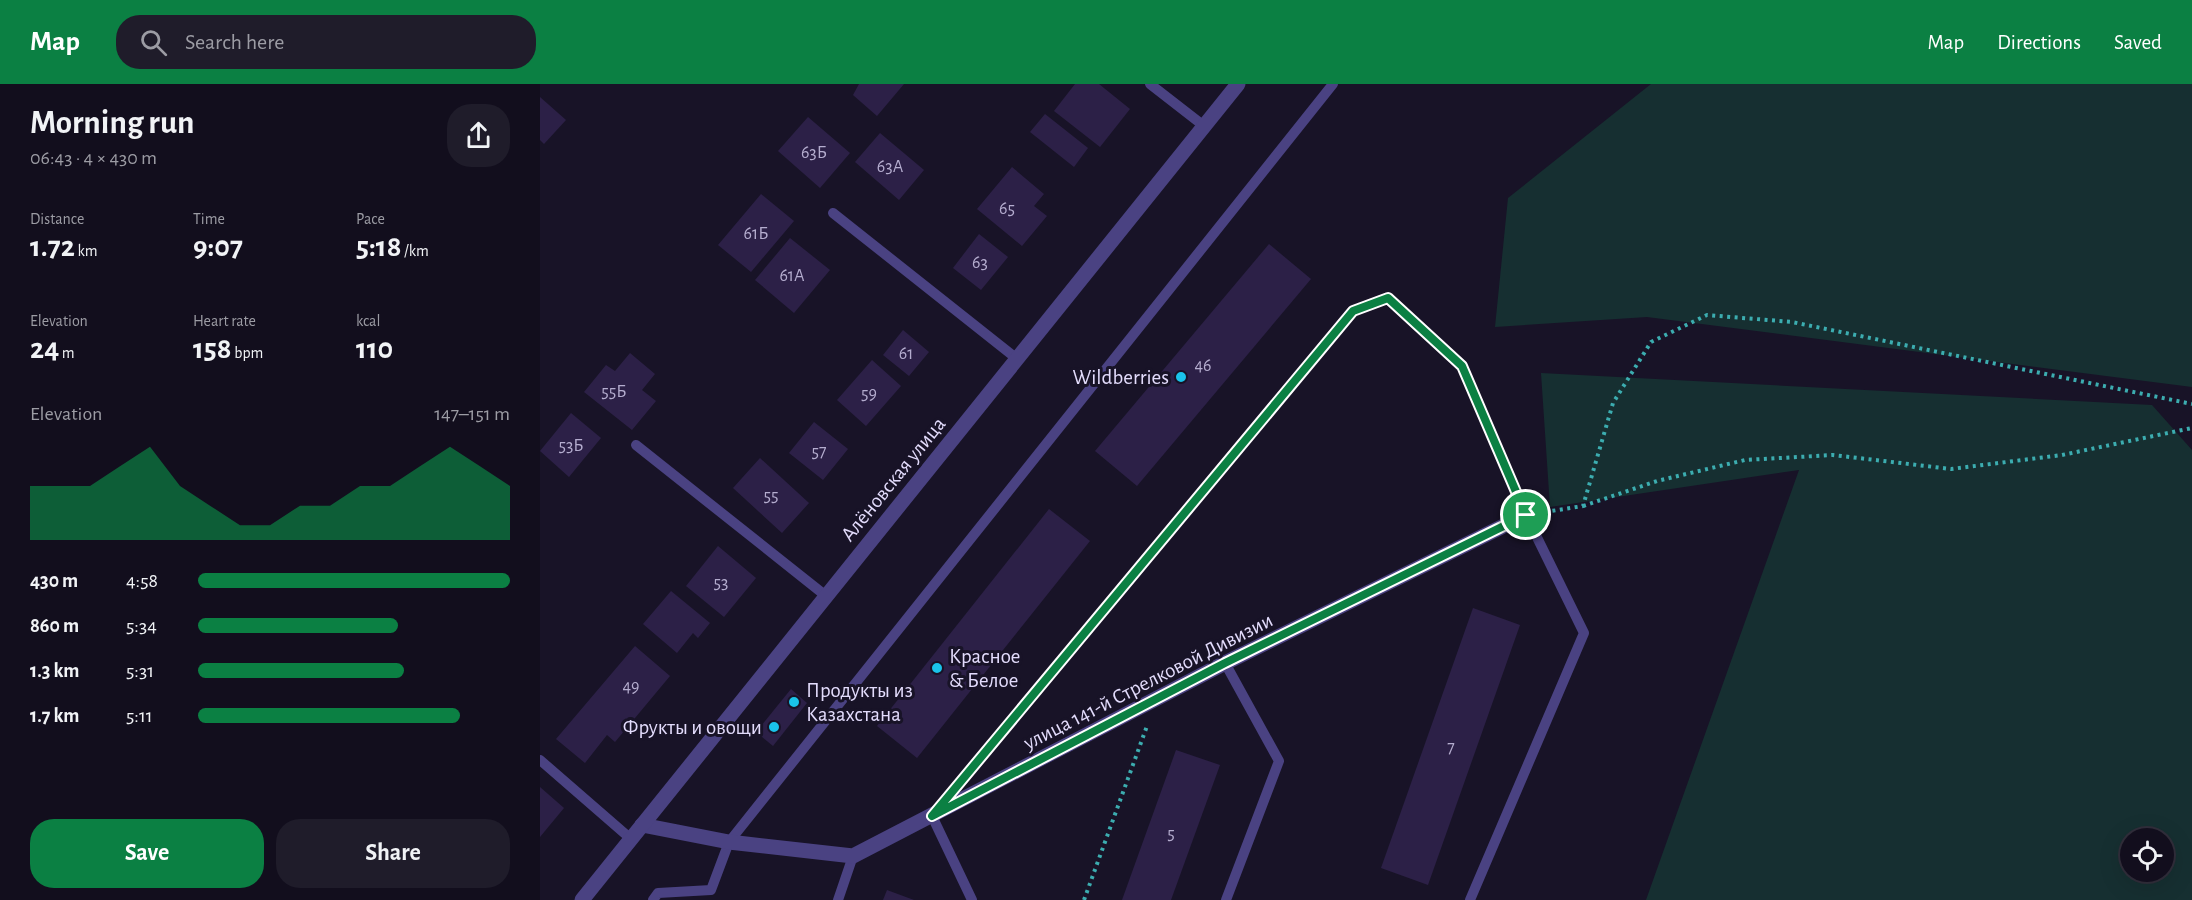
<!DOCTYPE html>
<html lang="en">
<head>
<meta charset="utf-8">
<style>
	body { margin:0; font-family:"Alegreya Sans",sans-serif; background:#1f1c2a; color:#f1f3f6; height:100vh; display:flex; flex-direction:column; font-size:22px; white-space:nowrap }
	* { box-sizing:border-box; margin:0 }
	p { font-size:20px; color:#9c9ca4 }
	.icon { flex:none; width:33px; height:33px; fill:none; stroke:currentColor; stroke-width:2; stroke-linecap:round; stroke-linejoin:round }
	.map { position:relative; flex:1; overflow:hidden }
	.details { display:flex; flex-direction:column; background:#120e1d; width:540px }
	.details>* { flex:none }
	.fabs { position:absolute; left:1580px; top:744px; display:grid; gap:12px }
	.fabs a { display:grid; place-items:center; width:54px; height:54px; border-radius:50%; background:#120e1d; box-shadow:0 6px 24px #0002,0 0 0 2px #312e3b; font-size:30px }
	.pin { position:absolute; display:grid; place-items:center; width:51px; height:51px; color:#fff; margin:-26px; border:3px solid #fff; border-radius:50%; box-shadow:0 2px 6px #0007 }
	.round { display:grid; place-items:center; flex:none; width:63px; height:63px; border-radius:24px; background:#1f1c2a }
	.headline { display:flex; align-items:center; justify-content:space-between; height:102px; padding:0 30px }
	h1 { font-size:33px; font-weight:700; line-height:45px }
	.figures { display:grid; grid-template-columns:repeat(3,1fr); gap:9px; height:102px; padding:6px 30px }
	.figures div { display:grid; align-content:center }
	.figures b { font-size:30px; font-weight:700 }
	.figures small { font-size:16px; font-weight:400 }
	.figures p { font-size:16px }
	.chart { height:168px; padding:12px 30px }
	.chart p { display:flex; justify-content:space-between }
	.chart svg { width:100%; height:108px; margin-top:6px; fill:#0b8043; opacity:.7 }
	.primary-button { display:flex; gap:12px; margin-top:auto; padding:12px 30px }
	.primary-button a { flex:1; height:69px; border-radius:24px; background:#0b8043; color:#fff; font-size:24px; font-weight:700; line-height:69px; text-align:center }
	.primary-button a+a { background:#1f1c2a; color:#f1f3f6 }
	ul { padding:0 30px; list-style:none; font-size:20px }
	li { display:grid; grid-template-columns:96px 72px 1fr; align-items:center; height:45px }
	li i { height:15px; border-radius:8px; background:#0b8043 }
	header { display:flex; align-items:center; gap:36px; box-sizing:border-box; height:84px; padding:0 30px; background:#0b8043; color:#fff }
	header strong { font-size:28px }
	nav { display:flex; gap:33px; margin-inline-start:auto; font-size:21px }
	.search { width:420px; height:54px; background:#1f1c2a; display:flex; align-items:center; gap:15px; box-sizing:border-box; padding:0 21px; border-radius:24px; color:#9c9ca4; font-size:22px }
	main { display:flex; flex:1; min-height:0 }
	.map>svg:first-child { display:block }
	.green { fill:#162f31; fill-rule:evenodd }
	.building { fill:#2c2047 }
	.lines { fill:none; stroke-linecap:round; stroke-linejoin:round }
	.path { stroke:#3cadb0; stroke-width:4; stroke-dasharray:3 4.5; stroke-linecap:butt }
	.service { stroke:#4a4282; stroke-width:10 }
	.minor { stroke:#4a4282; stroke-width:15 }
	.tertiary { stroke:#4a4282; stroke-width:15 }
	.route-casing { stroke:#fff; stroke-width:12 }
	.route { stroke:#0b8043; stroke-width:8 }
	.poi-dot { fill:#1ac3ea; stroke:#181327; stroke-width:2 }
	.labels { text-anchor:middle; stroke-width:6; stroke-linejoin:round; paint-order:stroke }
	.number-label { font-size:18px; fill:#b5adcf }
	.poi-label { font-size:21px; fill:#e3dcfc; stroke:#181327; text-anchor:end }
	.street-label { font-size:21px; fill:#e3dcfc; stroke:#181327 }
</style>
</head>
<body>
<header>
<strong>Map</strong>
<div class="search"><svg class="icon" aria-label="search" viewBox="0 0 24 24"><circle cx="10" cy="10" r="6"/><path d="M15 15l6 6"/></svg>Search here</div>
<nav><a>Map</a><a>Directions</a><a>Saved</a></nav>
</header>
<main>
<section class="details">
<div class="headline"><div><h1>Morning run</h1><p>06:43 · 4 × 430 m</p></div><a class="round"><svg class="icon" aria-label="share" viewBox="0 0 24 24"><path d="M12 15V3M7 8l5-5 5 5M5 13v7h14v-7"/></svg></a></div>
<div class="figures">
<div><p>Distance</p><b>1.72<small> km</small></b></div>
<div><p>Time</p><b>9:07</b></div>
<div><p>Pace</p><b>5:18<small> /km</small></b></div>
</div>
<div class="figures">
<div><p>Elevation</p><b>24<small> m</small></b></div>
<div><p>Heart rate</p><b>158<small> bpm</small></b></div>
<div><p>kcal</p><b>110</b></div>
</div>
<div class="chart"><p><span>Elevation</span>147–151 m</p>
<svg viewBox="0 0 160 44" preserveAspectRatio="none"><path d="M0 44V22L10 22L20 22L30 14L40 6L50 22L60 30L70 38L80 38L90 30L100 30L110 22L120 22L130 14L140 6L150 14L160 22V44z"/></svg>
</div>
<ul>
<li><b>430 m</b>4:58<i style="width:100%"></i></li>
<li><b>860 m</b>5:34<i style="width:64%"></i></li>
<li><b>1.3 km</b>5:31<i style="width:66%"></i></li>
<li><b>1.7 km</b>5:11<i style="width:84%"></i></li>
</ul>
<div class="primary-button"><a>Save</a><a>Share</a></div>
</section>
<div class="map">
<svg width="1652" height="816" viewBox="0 0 1652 816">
	<rect width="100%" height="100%" fill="#181327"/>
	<g class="green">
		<path d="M1111 0H1652V303L1107 233 955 243 968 114Z"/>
		<path d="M1001 289 1612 321 1652 366V816H1106L1259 386 1010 423ZM1623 754V788H1590V754Z"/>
	</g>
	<g class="building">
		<path d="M319 0H364L337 32 313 11Z"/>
		<path d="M535 0H559L590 25 560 63 514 27Z"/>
		<path d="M0 13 26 36 4 60 0 56Z"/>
		<path d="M505 30 548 64 534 83 490 48Z"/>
		<path d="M268 33 310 69 280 104 238 67Z"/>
		<path d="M340 49 384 86 359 116 315 78Z"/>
		<path d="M472 83 504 110 494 122 507 132 482 162 437 125Z"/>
		<path d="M221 110 254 137 211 188 178 161Z"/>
		<path d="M439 150 468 173 441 206 413 184Z"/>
		<path d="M250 154 290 186 254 229 215 196Z"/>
		<path d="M729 160 771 195 597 402 555 367Z"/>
		<path d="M363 246 389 268 369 292 343 271Z"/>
		<path d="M90 269 115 290 102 306 116 317 92 346 44 308 66 281 75 287Z"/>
		<path d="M332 276 361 302 326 342 297 316Z"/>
		<path d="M31 329 61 354 29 393 0 367Z"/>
		<path d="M274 338 308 365 283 396 249 369Z"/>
		<path d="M220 374 269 419 242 449 193 404Z"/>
		<path d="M509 425 550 457 377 674 337 642Z"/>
		<path d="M178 462 216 494 184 533 146 502Z"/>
		<path d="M131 507 170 539 158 554 153 549 137 569 103 540Z"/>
		<path d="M933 524 980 541 888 801 841 784Z"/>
		<path d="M95 562 130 592 75 658 67 651 45 679 16 655Z"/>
		<path d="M251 605 267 619 233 662 216 648Z"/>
		<path d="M636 666 680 681 631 816H582Z"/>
		<path d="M0 703 24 724 0 753Z"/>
		<path d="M347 806 374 816H343Z"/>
	</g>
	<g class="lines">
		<g class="path">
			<path d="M1043 422 1117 397 1205 376 1293 371 1411 385 1522 371 1652 344"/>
			<path d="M1005 428 1043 422 1073 319 1111 258 1167 231 1252 238 1652 320"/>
			<path d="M544 816 607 642"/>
		</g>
		<g class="service">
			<path d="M610 0 664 42"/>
			<path d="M293 129 476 274"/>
			<path d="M96 361 286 512"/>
			<path d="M685 579 739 677 686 816"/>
			<path d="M0 676 91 755"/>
			<path d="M113 816 118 809 171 806 189 758 793 0"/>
			<path d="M298 816 313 772"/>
			<path d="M432 816 392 732 813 227 847 214 922 282 986 431 1044 549 930 816"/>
		</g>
		<path class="minor" d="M102 741 189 758 313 772 685 579 986 431"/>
		<path class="tertiary" d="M42 816 698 0"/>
	</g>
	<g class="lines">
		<defs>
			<path id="route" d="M848 214 922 282 986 431 685 579 392 732 813 227Z"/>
		</defs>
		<use href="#route" class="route-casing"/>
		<use href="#route" class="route"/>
	</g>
	<g class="poi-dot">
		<circle cx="641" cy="293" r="6"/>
		<circle cx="397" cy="584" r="6"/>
		<circle cx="254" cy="618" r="6"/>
		<circle cx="234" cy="643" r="6"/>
	</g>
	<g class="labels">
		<g class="number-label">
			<text x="274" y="74">63Б</text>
			<text x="350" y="88">63А</text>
			<text x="467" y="130">65</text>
			<text x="216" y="155">61Б</text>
			<text x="440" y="184">63</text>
			<text x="252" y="197">61А</text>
			<text x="366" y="275">61</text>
			<text x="663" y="287">46</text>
			<text x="74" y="313">55Б</text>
			<text x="329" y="315">59</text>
			<text x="31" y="367">53Б</text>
			<text x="279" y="373">57</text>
			<text x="231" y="417">55</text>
			<text x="181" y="504">53</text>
			<text x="91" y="608">49</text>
			<text x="911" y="669">7</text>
			<text x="631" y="755">5</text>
		</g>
		<g class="poi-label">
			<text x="629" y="300">Wildberries</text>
			<text x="409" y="579" text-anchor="start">Красное<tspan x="409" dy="24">&amp; Белое</tspan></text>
			<text x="266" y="613" text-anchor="start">Продукты из<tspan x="266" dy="24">Казахстана</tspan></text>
			<text x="222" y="650">Фрукты и овощи</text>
		</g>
		<g class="street-label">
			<text transform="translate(353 395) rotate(-51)" y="7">Алёновская улица</text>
			<text transform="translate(608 597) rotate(-27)" y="7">улица 141-й Стрелковой Дивизии</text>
		</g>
	</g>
</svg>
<div class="fabs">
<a><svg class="icon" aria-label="locate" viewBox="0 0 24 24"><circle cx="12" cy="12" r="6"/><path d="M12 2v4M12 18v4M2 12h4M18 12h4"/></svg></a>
</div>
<div class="pin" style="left:986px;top:431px;background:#1e9e55"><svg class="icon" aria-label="arrive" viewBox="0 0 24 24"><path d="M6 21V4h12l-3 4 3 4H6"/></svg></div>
</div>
</main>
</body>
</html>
